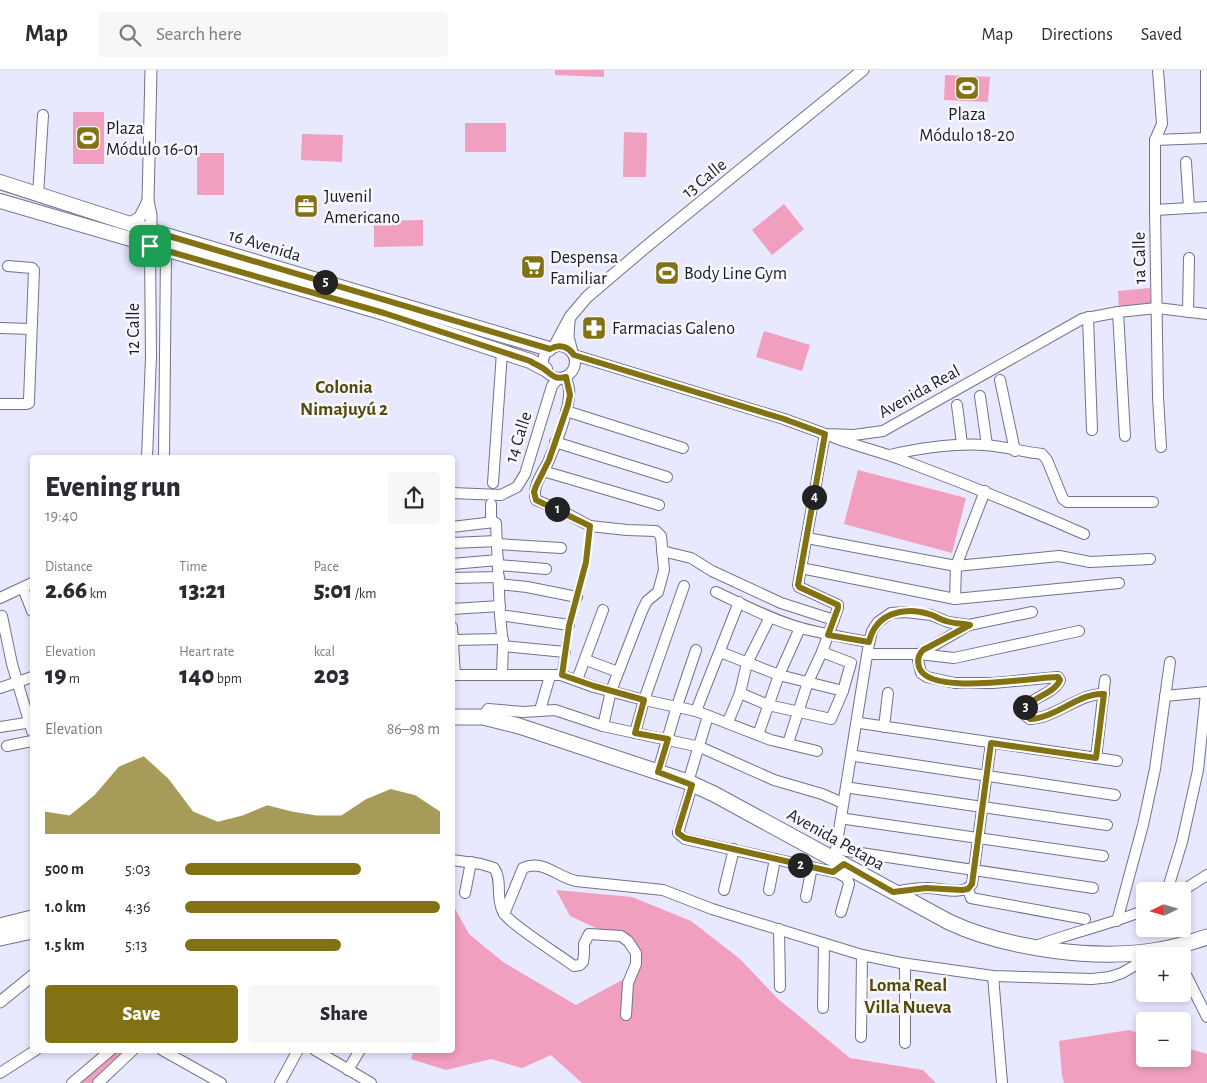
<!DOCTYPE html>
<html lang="en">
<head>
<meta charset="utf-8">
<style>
	body { margin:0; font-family:"Alegreya Sans",sans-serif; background:#f7f7f7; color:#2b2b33; height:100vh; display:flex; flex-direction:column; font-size:19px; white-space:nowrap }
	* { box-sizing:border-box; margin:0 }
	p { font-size:16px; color:#7c7c81 }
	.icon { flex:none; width:28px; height:28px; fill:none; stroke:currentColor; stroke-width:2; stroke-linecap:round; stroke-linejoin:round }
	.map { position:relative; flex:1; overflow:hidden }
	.side { position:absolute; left:30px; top:385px; width:425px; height:598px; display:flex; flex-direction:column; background:#fff; border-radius:5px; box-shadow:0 2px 8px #0003 }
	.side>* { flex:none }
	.needle { width:32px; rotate:265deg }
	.buttons { position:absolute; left:1136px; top:812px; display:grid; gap:10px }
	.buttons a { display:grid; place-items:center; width:55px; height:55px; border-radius:5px; background:#fff; box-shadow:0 2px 8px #0003; font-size:25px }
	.pin { position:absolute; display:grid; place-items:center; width:42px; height:42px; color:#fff; margin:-21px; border-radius:10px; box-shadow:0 2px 8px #0006 }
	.km { position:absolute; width:25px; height:25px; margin:-12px; border-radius:50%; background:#222; color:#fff; font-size:14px; line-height:25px; text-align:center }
	.round { display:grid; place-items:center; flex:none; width:52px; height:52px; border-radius:5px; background:#f7f7f7 }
	.headline { display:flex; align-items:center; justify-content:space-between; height:85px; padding:0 15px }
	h1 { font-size:28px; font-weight:800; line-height:38px }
	.metrics { display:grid; grid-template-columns:repeat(3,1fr); gap:8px; height:85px; padding:5px 15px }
	.metrics div { display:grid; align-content:center }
	.metrics b { font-size:25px; font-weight:800 }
	.metrics small { font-size:14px; font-weight:400 }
	.metrics p { font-size:14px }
	.chart { height:140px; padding:10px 15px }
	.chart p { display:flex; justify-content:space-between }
	.chart svg { width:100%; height:90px; margin-top:5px; fill:#837213; opacity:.7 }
	.button { display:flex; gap:10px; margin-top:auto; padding:10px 15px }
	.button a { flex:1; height:58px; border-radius:5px; background:#837213; color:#fff; font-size:20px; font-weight:800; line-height:58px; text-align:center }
	.button a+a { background:#f7f7f7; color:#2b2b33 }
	ul { padding:0 15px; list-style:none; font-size:16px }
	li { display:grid; grid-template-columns:80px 60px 1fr; align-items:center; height:38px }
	li i { height:12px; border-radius:6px; background:#837213 }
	header { display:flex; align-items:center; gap:30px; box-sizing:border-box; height:70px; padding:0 25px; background:#fff; border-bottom:1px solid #e1e1e2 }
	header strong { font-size:24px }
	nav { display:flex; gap:28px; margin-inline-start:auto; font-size:18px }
	.search { width:350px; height:45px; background:#f7f7f7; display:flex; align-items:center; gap:12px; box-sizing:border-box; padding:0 18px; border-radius:5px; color:#7c7c81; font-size:19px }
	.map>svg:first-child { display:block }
	.green { fill:#f19fbf }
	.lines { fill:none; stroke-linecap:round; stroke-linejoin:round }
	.pedestrian-casing { stroke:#73728b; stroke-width:9 }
	.minor-casing { stroke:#73728b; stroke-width:12 }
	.tertiary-casing { stroke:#73728b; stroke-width:13 }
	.secondary-casing { stroke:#73728b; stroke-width:16 }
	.primary-casing { stroke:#73728b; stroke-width:17 }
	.pedestrian { stroke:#fff; stroke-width:7 }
	.minor { stroke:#fff; stroke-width:10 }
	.tertiary { stroke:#fff; stroke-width:11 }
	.secondary { stroke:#fff; stroke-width:14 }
	.primary { stroke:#fff; stroke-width:15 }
	.route-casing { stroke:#fff; stroke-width:10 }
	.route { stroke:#837213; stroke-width:6 }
	.labels { text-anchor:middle; stroke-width:5; stroke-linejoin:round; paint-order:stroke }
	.poi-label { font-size:18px; fill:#1c1c26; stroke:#f7f7fd; text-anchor:start }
	.street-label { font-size:18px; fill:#1c1c26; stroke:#f7f7fd }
	.neighbourhood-label { font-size:19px; font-weight:bold; fill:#564a08; stroke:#f7f7fd }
</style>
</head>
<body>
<header>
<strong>Map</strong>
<div class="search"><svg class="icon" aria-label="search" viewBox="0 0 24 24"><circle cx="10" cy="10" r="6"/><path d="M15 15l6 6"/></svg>Search here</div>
<nav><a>Map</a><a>Directions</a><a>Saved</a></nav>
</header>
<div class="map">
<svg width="1207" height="1013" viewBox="0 0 1207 1013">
	<rect width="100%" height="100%" fill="#e8e8fe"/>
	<g class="green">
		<path d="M555 0H604V7L555 5Z"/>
		<path d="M945 5 990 7 988 32 944 30Z"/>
		<rect x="73" y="42" width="31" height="52"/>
		<rect x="465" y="53" width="41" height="29"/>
		<path d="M624 62 647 63 646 107H623Z"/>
		<path d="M302 64 343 65 342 92 301 90Z"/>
		<rect x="197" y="83" width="27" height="42"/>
		<path d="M784 134 804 159 772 185 752 160Z"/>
		<path d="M423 150V176L374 177V151Z"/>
		<path d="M1150 218 1151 236 1119 238 1118 221Z"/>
		<path d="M764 261 810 275 802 301 756 287Z"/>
		<path d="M858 400 966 428 952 483 844 454Z"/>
		<path d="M556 820 632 827 691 851 740 889 777 928 850 988 923 1000 936 1013H582L551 985 522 998 491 989 446 1000 411 989 414 980H452L453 835 469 864 503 892 576 935 633 904V875L570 846Z"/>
		<path d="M1129 960 1145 965V989H1182L1183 977 1207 984V1013H1064L1062 1005 1059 971Z"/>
		<path d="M111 980H133L98 1013H72Z"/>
	</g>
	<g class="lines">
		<defs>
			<path id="pedestrian" d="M561 605 569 555 586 492 590 456"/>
			<g id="minor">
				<path d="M1158 0 1162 54 1155 70V140L1158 327 1161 377"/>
				<path d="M1206 68V0"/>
				<path d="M1155 70 1207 68"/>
				<path d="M1186 92 1189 138"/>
				<path d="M38 125 43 45"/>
				<path d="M1155 140 1207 137"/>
				<path d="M1118 242 1125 366"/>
				<path d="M1188 242 1189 188"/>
				<path d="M1088 247 1092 360"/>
				<path d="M0 258 31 259"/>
				<circle cx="559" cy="292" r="16"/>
				<path d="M574 285 784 349 825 364 854 365 883 361 1082 249 1118 242 1157 238 1207 244"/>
				<path d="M565 307C568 313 570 319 569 326 568 343 556 374 549 390 544 402 531 416 536 430L562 441 590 456 627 460 656 461 661 466 664 500 658 522 647 531 642 541 611 621 603 656"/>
				<path d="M1000 310 1015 381"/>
				<path d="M980 326 987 375"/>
				<path d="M0 334H26L29 333V330L34 200 32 198 8 196"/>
				<path d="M957 335 962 374"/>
				<path d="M566 341 683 378"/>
				<path d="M555 372 667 407"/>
				<path d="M890 385C921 378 952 373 984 375 1003 376 1023 382 1042 384L1047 390 1063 429 1067 432H1153"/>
				<path d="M147 388 151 287 150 176"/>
				<path d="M164 388 166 181"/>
				<path d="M543 401 659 435"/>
				<path d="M493 413 502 282"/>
				<path d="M452 423 501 425 517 417 525 404 552 316 557 310 563 308"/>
				<path d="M491 434V452"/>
				<path d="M452 457 494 452 496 453 500 545 503 576 502 604"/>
				<path d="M807 468 956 496 1059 486 1090 492 1150 489"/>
				<path d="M452 473 497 471"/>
				<path d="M497 474 561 478"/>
				<path d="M662 481 691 488 712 501 781 533 834 550"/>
				<path d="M452 494 498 490"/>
				<path d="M498 495 546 499"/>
				<path d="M801 498 955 529 1119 513"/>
				<path d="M452 508 499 507"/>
				<path d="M499 514 527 517 577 527"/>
				<path d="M23 518 32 541"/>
				<path d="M716 522C744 535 772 550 801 558 824 564 846 568 869 572"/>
				<path d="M0 528 32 513"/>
				<path d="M955 529 956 496 985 421"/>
				<path d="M452 539 500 536"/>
				<path d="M500 545 569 555"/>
				<path d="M2 546 12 594 32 661"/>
				<path d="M969 555 919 584 918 590 921 603 927 607 955 613H993L1058 607 1060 610C1054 626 1022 628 1025 645L1030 649C1056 648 1079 623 1104 624"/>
				<path d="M452 557 455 605"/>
				<path d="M452 570 503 569"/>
				<path d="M503 576 565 582"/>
				<path d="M720 582 779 605 843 621"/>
				<path d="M871 584H919L954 588 1079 561"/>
				<path d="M586 590 618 602"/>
				<path d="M452 605H561L594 617 644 630 696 641 771 670 817 681"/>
				<path d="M577 610 603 540"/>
				<path d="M0 618 32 607"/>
				<path d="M740 623 768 635 831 649 843 621 851 593 822 582"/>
				<path d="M1165 626 1207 622"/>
				<path d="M540 640 550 606"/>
				<path d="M696 641 739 532"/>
				<path d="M483 647 488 639 523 642 555 640 603 656 700 677 774 710 822 724 843 733"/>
				<path d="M728 652 740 623 747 593 770 547"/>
				<path d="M860 653 1117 691"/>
				<path d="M0 657 32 652"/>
				<path d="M884 657 888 623"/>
				<path d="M635 663 644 630 684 516"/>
				<path d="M758 665 779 605 800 558"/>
				<path d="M788 673 808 612 822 582 838 538V535L799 517 798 515 825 364C851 375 879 381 905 391 966 414 1025 438 1084 464"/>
				<path d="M7 676 32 671"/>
				<path d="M855 686 1115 725"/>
				<path d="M1096 688 1105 610"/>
				<path d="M658 701 677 636 696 580"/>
				<path d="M688 712 708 646"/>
				<path d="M692 715 678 763 685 769 838 803 847 808 849 814 841 842"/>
				<path d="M851 718 1107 755"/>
				<path d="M846 749 1103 786"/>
				<path d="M841 780 1093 818"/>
				<path d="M833 788 836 779 868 579 872 561 878 552 891 543 906 542 931 545 948 552 969 555 1032 542"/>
				<path d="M452 790 481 794 494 798C503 811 495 826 503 842 508 853 561 886 574 896L580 895 583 892 584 884V874L589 864 621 866 628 871 636 883V894L628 913 626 945"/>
				<path d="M968 819 971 828 1085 849"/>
				<path d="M724 820 734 779"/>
				<path d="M769 820 775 789"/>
				<path d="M1167 821 1182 772 1198 700 1206 623"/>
				<path d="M1182 821 1207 805"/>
				<path d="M894 822C904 820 915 818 926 818 939 817 963 827 972 814L991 673"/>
				<path d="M465 823 471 792"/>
				<path d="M806 827 812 797"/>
				<path d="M504 844 523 798C543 789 557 807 576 811L663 820 712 839 862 885 901 893 993 906 1092 909 1110 907 1122 903 1134 896 1149 882"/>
				<path d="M1117 851 1143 755 1155 699 1170 592"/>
				<path d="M779 859 780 917"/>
				<path d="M1036 876C1072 862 1109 855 1145 840"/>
				<path d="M1182 897 1207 947"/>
				<path d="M993 906 1002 1013"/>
				<path d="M823 938 824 874"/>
				<path d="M861 967 862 885"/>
				<path d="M905 973V894"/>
				<path d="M162 980 221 1013"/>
				<path d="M315 980 371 1013"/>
				<path d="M348 1000 360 980"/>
				<path d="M0 1003 36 980"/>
				<path d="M72 1013 111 980"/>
				<path d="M98 1013 133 980"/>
				<path d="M280 1013 298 980"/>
			</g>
			<g id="tertiary">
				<path d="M151 0 148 131 151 145V168"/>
				<path d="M129 154 140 147 148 131"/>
				<path d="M569 251 568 267 572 282"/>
				<path d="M554 277 570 247 587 227 647 176 863 0"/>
				<path d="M0 932 32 906"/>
			</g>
			<g id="secondary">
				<path d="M0 112 152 161 549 279"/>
				<path d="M0 131 384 243 530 291 545 299"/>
			</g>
			<g id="primary">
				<path d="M452 647H483L519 656 688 712 714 724 949 852C1007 879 1097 891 1159 880 1176 878 1191 872 1207 867"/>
				<path d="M0 856 32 848"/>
				<path d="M0 868 32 861"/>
			</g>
		</defs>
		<use href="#pedestrian" class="pedestrian-casing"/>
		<use href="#minor" class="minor-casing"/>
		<use href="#tertiary" class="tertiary-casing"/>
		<use href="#secondary" class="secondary-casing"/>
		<use href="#primary" class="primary-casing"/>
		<use href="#pedestrian" class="pedestrian"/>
		<use href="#minor" class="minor"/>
		<use href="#tertiary" class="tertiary"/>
		<use href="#secondary" class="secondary"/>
		<use href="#primary" class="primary"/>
	</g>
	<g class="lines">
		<defs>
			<path id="route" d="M152 161 550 279C559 274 568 276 574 285L784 349 825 364 798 515 799 517 838 535V538L828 565 869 572C876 542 905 536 932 545 937 547 941 550 946 551 954 554 962 553 970 555L923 580C918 585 917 590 919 597 928 627 1034 607 1058 607L1060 610C1054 626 1022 628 1025 645L1030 649C1056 648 1080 622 1104 624L1096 688 991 673 972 814 968 819 962 820 926 818 893 822 844 794 833 802 685 768 678 763V760L692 715 658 702 668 669 635 663 644 630 594 616 562 605 569 556 586 492 590 456 536 430 534 422 536 416 549 390 568 335 570 325 566 307C555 310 552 305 544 299 541 296 534 294 530 291L384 243 150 176Z"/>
		</defs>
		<use href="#route" class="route-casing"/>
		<use href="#route" class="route"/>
	</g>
	<defs>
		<symbol id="stadium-square" viewBox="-11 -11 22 22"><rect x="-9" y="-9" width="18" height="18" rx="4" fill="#837213" stroke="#f7f7fd"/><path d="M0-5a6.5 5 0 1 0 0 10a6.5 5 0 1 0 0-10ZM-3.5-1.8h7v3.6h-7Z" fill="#fff"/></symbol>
		<symbol id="office-square" viewBox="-11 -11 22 22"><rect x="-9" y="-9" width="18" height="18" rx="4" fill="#837213" stroke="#f7f7fd"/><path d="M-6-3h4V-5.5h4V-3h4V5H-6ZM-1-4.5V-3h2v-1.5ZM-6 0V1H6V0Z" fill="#fff"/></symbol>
		<symbol id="supermarket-square" viewBox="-11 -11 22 22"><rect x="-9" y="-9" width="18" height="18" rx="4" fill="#837213" stroke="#f7f7fd"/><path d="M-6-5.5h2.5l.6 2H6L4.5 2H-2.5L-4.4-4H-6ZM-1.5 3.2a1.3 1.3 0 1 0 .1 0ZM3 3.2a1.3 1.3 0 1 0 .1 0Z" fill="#fff"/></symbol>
		<symbol id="pharmacy-square" viewBox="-11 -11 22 22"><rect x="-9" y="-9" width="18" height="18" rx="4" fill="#837213" stroke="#f7f7fd"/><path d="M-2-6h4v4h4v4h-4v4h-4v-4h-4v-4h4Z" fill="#fff"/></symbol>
	</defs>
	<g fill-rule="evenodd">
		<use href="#stadium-square" x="953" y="4" width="28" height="28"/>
		<use href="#stadium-square" x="74" y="54" width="28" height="28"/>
		<use href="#office-square" x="292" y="122" width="28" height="28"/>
		<use href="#supermarket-square" x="519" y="183" width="28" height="28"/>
		<use href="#stadium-square" x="653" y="189" width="28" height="28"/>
		<use href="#pharmacy-square" x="580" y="244" width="28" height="28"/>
	</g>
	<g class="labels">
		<g class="poi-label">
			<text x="967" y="50" text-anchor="middle">Plaza<tspan x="967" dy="21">Módulo 18-20</tspan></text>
			<text x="106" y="64">Plaza<tspan x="106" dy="21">Módulo 16-01</tspan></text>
			<text x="324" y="132">Juvenil<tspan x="324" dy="21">Americano</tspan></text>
			<text x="550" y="193">Despensa<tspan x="550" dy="21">Familiar</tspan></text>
			<text x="684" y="209">Body Line Gym</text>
			<text x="612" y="264">Farmacias Galeno</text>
		</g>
		<g class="street-label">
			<text transform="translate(704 108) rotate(-39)" y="6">13 Calle</text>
			<text transform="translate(265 175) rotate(17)" y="6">16 Avenida</text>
			<text transform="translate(1139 188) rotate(-91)" y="6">1a Calle</text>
			<text transform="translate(133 259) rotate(-90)" y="6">12 Calle</text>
			<text transform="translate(919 321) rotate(-29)" y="6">Avenida Real</text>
			<text transform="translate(518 367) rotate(-72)" y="6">14 Calle</text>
			<text transform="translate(836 769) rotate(29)" y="6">Avenida Petapa</text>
		</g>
		<g class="neighbourhood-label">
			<text x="344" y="323">Colonia<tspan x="344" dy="22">Nimajuyú 2</tspan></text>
			<text x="908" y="921">Loma Real<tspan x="908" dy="22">Villa Nueva</tspan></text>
		</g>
	</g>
</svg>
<div class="buttons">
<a><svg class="needle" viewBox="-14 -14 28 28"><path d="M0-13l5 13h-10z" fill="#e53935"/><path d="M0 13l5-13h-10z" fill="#7c7c81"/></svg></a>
<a>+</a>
<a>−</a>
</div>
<div class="pin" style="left:150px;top:176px;background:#1e9e55"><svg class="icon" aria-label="arrive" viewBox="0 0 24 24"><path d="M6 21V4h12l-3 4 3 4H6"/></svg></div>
<b class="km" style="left:557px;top:439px">1</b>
<b class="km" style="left:800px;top:795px">2</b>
<b class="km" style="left:1025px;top:637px">3</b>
<b class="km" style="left:814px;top:427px">4</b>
<b class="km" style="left:325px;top:212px">5</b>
<section class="side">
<div class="headline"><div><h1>Evening run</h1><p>19:40</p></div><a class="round"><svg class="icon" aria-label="share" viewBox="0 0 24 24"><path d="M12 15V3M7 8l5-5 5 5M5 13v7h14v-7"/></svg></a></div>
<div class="metrics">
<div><p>Distance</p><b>2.66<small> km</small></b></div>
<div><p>Time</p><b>13:21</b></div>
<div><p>Pace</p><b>5:01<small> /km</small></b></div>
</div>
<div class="metrics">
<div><p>Elevation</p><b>19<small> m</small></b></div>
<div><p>Heart rate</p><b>140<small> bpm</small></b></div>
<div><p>kcal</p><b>203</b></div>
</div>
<div class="chart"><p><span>Elevation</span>86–98 m</p>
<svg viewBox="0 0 160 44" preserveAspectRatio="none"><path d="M0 44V33L10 35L20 25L30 11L40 6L50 17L60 33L70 38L80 35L90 30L100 33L110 35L120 35L130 27L140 22L150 25L160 33V44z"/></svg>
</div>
<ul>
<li><b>500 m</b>5:03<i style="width:69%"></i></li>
<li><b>1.0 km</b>4:36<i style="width:100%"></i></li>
<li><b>1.5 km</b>5:13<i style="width:61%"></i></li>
</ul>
<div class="button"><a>Save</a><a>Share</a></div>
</section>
</div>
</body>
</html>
